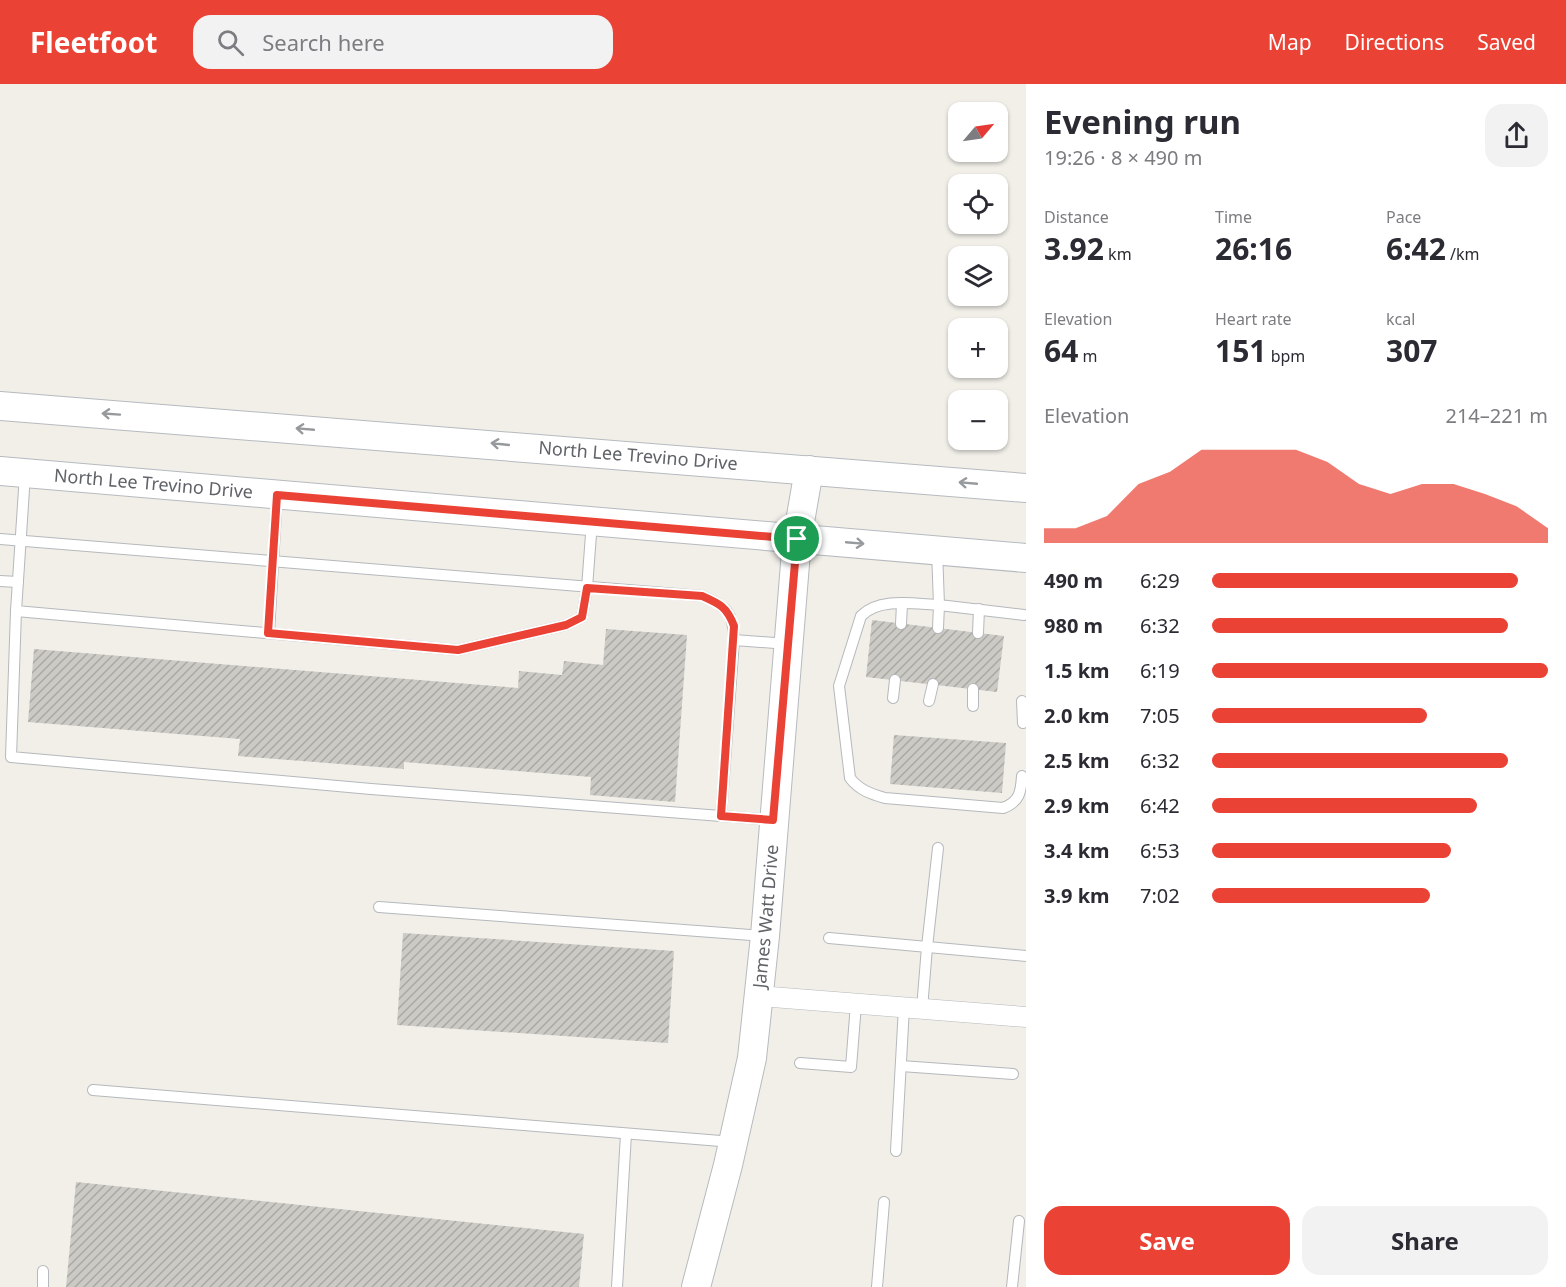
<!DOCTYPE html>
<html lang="en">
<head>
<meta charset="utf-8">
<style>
	body { margin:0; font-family:"Noto Sans",sans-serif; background:#f2f2f3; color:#2b2b33; height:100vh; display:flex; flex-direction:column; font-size:22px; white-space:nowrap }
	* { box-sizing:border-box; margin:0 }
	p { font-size:20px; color:#7c7c81 }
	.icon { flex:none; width:33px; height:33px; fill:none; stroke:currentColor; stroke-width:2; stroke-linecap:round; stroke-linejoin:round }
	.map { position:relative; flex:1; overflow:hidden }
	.details { display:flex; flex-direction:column; background:#fff; width:540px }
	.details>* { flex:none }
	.needle { width:39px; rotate:61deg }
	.tools { position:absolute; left:948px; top:18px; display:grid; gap:12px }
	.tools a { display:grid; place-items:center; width:60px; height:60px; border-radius:12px; background:#fff; box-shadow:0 2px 4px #0004; font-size:30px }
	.pin { position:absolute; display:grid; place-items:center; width:51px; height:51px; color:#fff; margin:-26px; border:3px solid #fff; border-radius:50%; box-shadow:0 2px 6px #0007 }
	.round { display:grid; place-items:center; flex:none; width:63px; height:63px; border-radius:18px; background:#f2f2f3 }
	.summary { display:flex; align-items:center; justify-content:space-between; height:102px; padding:0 18px }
	h1 { font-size:33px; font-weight:700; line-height:45px }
	.metrics { display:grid; grid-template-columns:repeat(3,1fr); gap:9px; height:102px; padding:6px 18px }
	.metrics div { display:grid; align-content:center }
	.metrics b { font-size:30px; font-weight:700 }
	.metrics small { font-size:16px; font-weight:400 }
	.metrics p { font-size:16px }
	.chart { height:168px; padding:12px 18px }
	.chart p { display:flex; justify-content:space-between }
	.chart svg { width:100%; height:108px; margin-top:6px; fill:#ea4335; opacity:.7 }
	.cta { display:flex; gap:12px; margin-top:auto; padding:12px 18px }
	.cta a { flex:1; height:69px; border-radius:18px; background:#ea4335; color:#fff; font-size:24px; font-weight:700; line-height:69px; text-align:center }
	.cta a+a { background:#f2f2f3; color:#2b2b33 }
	ul { padding:0 18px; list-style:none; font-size:20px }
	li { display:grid; grid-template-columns:96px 72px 1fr; align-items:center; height:45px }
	li i { height:15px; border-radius:8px; background:#ea4335 }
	header { display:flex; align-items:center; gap:36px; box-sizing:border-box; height:84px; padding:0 30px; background:#ea4335; color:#fff }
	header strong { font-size:28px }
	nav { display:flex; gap:33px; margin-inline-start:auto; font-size:21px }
	.search { width:420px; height:54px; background:#f2f2f3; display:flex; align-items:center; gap:15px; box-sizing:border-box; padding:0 21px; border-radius:18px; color:#7c7c81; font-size:22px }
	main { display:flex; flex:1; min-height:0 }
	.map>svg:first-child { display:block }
	.building { fill:url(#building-hatch) }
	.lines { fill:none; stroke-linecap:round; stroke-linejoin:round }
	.lane-casing { stroke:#b5b8bc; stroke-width:12 }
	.street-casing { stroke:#b5b8bc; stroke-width:21 }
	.secondary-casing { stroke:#b6babf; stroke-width:30 }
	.lane { stroke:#fff; stroke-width:10 }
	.street { stroke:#fff; stroke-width:20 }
	.secondary { stroke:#fff; stroke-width:28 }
	.oneway { stroke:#979a9d }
	.route-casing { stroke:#fff; stroke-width:12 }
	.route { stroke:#ea4335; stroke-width:8 }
	.labels { text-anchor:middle; stroke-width:6; stroke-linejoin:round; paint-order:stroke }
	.street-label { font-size:18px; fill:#5f6368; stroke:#fff }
</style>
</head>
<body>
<header>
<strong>Fleetfoot</strong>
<div class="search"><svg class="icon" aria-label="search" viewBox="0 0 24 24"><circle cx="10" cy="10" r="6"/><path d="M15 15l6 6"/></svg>Search here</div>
<nav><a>Map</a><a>Directions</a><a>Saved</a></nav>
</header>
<main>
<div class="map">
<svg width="1026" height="1203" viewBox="0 0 1026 1203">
	<defs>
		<pattern id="building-hatch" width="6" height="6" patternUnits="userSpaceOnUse" patternTransform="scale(1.5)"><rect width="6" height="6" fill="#cccac5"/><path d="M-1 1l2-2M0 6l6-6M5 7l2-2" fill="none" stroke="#a9a8a4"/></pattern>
	</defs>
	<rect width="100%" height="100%" fill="#f1efe8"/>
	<g class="building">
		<path d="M872 536 1004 552 997 608 866 593Z"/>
		<path d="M606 545 687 551 675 718 590 711 591 693 404 678V685L238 672 240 655 28 638 34 565 518 604 519 587 562 591 564 577 603 581Z"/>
		<path d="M894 651 1006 659 1002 709 890 700Z"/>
		<path d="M403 849 674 867 668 959 397 941Z"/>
		<path d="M76 1098 584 1150 579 1203H66Z"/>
	</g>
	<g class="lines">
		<defs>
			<g id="lane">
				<path d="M25 390 16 527 458 566 566 541 582 533 587 504 592 437"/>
				<path d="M0 455 702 512C726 522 734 529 734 556"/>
				<path d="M937 466 939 521 1024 531"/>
				<path d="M0 497 18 498"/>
				<path d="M16 527 11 673 371 705 721 732"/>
				<path d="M901 540 902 520"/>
				<path d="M938 544 939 521C915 520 879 513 861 532L839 602 850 694C859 706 871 710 885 714L1003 724C1020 718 1021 707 1022 692"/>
				<path d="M269 549 277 411"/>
				<path d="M978 549 979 525"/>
				<path d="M973 605V622"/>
				<path d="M893 614 895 596"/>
				<path d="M929 617 933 600"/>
				<path d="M1022 617 1023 639"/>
				<path d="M773 736 721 732 734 556 788 560"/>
				<path d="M379 823 765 852"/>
				<path d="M829 854 1026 872"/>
				<path d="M922 925 927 863 938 764"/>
				<path d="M800 979 851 983 856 920"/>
				<path d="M901 982 1013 990"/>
				<path d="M93 1006 733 1058"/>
				<path d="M896 1067 904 923"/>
				<path d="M43 1203V1187"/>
				<path d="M617 1203 626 1050"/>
				<path d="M877 1203 884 1118"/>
				<path d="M1012 1203 1019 1137"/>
			</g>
			<path id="street" d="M760 912 1026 933"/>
			<g id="secondary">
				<path id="s1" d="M0 322C342 348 684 375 1026 404"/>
				<path id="s2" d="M0 387 1026 474"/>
				<path id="s3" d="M696 1203 728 1081 752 974 765 852 797 455 809 386"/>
			</g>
		</defs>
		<use href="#lane" class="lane-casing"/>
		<use href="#street" class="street-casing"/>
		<use href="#secondary" class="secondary-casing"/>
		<use href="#lane" class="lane"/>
		<use href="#street" class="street"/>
		<use href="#secondary" class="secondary"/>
	</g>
	<defs><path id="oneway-shaft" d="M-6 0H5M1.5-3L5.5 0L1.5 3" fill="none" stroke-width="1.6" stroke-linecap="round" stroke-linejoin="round" transform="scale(1.5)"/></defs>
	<g class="oneway">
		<use href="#oneway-shaft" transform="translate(111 330) rotate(-176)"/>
		<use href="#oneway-shaft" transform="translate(305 345) rotate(-175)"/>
		<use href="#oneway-shaft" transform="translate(500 360) rotate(-174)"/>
		<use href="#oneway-shaft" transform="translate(968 399) rotate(-175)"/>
		<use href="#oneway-shaft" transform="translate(855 459) rotate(5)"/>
	</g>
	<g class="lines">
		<defs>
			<path id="route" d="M277 411 797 455 773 736 721 732 734 542C727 523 720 520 702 512L587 504 582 533 566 541 458 566 268 549Z"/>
		</defs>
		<use href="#route" class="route-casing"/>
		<use href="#route" class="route"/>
	</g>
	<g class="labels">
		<g class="street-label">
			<text dy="6" stroke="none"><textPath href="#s1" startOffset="640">North Lee Trevino Drive</textPath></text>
			<text dy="6" stroke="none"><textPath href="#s2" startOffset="154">North Lee Trevino Drive</textPath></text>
			<text dy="6" stroke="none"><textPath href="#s3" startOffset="378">James Watt Drive</textPath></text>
		</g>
	</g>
</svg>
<div class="tools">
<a><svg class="needle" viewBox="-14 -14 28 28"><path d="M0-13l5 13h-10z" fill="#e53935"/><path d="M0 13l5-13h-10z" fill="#7c7c81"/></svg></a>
<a><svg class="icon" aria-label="locate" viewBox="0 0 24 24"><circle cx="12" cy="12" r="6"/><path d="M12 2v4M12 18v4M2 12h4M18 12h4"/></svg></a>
<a><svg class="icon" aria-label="layers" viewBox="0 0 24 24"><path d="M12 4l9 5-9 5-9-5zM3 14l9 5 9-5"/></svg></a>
<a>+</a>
<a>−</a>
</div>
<div class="pin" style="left:797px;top:455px;background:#1e9e55"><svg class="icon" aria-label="arrive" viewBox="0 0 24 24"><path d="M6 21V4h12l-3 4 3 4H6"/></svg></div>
</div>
<section class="details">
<div class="summary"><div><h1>Evening run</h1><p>19:26 · 8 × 490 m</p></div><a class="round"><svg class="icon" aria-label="share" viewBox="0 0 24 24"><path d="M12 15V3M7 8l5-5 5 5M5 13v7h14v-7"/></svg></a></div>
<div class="metrics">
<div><p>Distance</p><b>3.92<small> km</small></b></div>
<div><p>Time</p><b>26:16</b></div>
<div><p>Pace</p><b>6:42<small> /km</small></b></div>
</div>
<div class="metrics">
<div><p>Elevation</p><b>64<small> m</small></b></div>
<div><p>Heart rate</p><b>151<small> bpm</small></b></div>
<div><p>kcal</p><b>307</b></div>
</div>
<div class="chart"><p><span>Elevation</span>214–221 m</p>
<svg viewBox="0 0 160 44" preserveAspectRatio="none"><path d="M0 44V38L10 38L20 33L30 20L40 15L50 6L60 6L70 6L80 6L90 11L100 20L110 24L120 20L130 20L140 24L150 29L160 38V44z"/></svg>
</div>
<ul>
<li><b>490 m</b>6:29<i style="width:91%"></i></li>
<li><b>980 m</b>6:32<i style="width:88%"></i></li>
<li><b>1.5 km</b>6:19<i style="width:100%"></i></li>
<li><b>2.0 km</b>7:05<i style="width:64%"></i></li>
<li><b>2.5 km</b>6:32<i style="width:88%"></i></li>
<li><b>2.9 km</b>6:42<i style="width:79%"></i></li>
<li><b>3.4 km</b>6:53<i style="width:71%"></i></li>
<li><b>3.9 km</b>7:02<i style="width:65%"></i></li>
</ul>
<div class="cta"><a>Save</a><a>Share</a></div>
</section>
</main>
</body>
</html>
